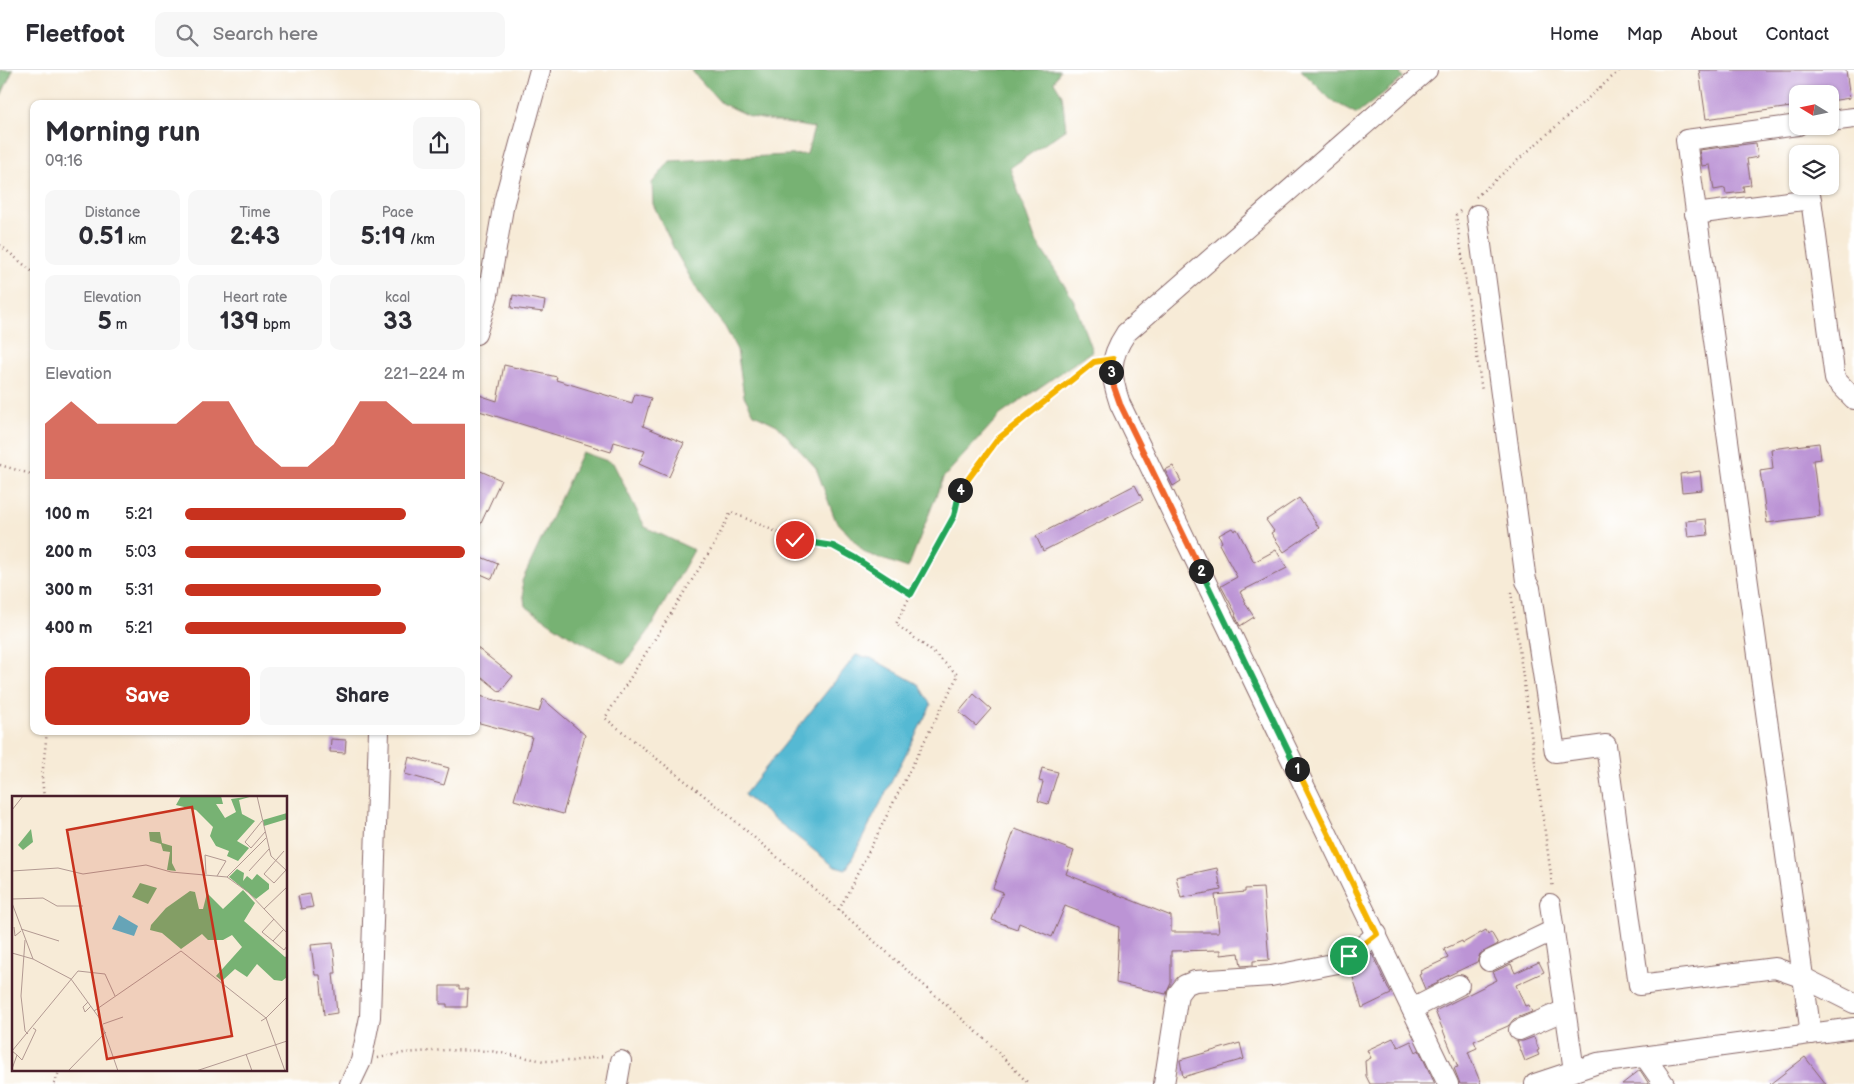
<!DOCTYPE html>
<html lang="en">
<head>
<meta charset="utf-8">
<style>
	body { margin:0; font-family:"Balsamiq Sans",sans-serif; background:#f7f7f7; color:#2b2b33; height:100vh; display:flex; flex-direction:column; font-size:19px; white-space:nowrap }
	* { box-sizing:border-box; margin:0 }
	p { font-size:16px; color:#7c7c81 }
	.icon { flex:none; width:28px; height:28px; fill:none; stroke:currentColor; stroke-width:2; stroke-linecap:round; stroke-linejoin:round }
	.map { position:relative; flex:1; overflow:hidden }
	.details { position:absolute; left:30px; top:30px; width:450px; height:635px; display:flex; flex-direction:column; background:#fff; border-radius:10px; box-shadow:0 1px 4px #0004 }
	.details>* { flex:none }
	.needle { width:32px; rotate:280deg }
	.buttons { position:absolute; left:1789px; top:15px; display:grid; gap:10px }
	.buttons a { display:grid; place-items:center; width:50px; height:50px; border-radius:10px; background:#fff; box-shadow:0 1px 4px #0004; font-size:25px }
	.pin { position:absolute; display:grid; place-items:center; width:42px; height:42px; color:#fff; margin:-21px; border:2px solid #fff; border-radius:50%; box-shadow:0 1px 5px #0007 }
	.km { position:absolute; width:25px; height:25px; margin:-12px; border-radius:50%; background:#222; color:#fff; font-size:14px; line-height:25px; text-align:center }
	.round { display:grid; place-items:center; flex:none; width:52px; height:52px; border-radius:10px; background:#f7f7f7 }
	.headline { display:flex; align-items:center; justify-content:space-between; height:85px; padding:0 15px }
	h1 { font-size:28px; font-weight:800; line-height:38px }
	.stats { display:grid; grid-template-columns:repeat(3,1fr); gap:8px; height:85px; padding:5px 15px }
	.stats div { display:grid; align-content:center; border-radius:10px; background:#f7f7f7; text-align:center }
	.stats b { font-size:25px; font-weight:800 }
	.stats small { font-size:14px; font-weight:400 }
	.stats p { font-size:14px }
	.chart { height:140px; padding:10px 15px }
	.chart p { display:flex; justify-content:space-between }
	.chart svg { width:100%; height:90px; margin-top:5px; fill:#c8321e; opacity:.7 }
	.action { display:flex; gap:10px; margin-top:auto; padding:10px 15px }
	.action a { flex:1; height:58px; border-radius:10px; background:#c8321e; color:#fff; font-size:20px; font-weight:800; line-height:58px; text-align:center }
	.action a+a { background:#f7f7f7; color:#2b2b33 }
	ul { padding:0 15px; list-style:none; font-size:16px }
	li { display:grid; grid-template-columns:80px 60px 1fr; align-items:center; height:38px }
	li i { height:12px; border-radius:6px; background:#c8321e }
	header { display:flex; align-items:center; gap:30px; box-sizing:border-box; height:70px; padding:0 25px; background:#fff; border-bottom:1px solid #e1e1e2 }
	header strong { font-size:24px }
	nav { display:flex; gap:28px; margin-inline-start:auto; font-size:18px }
	.search { width:350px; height:45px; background:#f7f7f7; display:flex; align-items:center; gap:12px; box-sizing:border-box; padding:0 18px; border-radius:10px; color:#7c7c81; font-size:19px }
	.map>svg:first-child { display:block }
	.forest { fill:#77b273; stroke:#60684f }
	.water { fill:#55b9d3; stroke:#506c7f }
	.building { fill:#bc94d5 }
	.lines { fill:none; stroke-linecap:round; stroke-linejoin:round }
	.minor-casing { stroke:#876667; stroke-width:22 }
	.path { stroke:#876667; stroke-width:2.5; stroke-dasharray:1 4; stroke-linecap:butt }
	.minor { stroke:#fff; stroke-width:20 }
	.split-1-casing { stroke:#fff; stroke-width:10 }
	.split-2-casing { stroke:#fff; stroke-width:10 }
	.split-3-casing { stroke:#fff; stroke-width:10 }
	.split-4-casing { stroke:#fff; stroke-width:10 }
	.split-5-casing { stroke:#fff; stroke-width:10 }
	.split-1 { stroke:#f5b400; stroke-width:6 }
	.split-2 { stroke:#22a559; stroke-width:6 }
	.split-3 { stroke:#f0652b; stroke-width:6 }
	.split-4 { stroke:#f5b400; stroke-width:6 }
	.split-5 { stroke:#22a559; stroke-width:6 }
	.inset-road { fill:none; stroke:#b29992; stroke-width:1 }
	.view { fill:#c8321e; fill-opacity:0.15; stroke:#c8321e; stroke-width:2.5 }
	.inset-edge { fill:none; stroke:#4a1f2b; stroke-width:2.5 }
</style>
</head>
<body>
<header>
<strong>Fleetfoot</strong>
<div class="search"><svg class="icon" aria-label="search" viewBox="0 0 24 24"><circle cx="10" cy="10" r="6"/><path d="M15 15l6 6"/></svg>Search here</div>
<nav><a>Home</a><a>Map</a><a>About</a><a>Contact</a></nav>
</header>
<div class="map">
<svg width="1854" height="1014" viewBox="0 0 1854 1014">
	<rect width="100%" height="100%" fill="#fff"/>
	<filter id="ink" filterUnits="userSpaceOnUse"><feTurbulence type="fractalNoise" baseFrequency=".02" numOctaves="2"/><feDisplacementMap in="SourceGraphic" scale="10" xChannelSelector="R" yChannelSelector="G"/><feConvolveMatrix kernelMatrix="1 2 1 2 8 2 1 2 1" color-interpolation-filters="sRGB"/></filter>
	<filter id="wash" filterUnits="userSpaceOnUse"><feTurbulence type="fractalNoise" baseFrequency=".0096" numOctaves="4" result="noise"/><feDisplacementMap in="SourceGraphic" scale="20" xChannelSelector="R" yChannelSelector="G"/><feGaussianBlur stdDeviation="1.12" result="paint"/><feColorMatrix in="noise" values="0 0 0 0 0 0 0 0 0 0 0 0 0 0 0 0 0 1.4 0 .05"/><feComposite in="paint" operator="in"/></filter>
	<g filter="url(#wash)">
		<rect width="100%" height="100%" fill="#f7ebd7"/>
		<g class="forest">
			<path d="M0 0H13L0 28Z"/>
			<path d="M694 0H1060L1054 12 1062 25 1066 59 1010 98 1035 169 1073 229 1092 281 1000 345 943 408 908 498 865 483 835 449 816 398 777 355 754 344 744 326 737 280 725 257 702 228 674 179 653 134 652 113 670 91 807 84 814 58 751 47 721 33 692 1Z"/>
			<path d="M1301 0H1399L1403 8 1357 44 1331 30Z"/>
			<path d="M582 382 613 393 645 457 694 480 648 562 624 594 570 566 525 536 522 511Z"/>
		</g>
		<path class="water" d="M856 585 871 588 918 614 931 635 846 800 835 797 744 725Z"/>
		<g id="blocks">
			<g class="building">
				<path d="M1699 0H1846L1850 28 1830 31V24H1798V36L1706 49Z"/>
				<path d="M1756 73 1758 87 1747 89 1751 115 1743 116 1744 122 1726 124 1725 118 1714 120 1710 95 1702 96 1699 80Z"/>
				<path d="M513 225 545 231 543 242 511 238Z"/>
				<path d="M504 295 557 307 556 310 632 333 635 324 651 328 643 356 684 373 669 407 639 394 645 381 614 372 611 382 476 340V324L497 331Z"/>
				<path d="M1819 373 1821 389 1813 390 1820 446 1767 453 1760 401 1773 399 1771 379Z"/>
				<path d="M1173 396 1181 411 1173 416 1165 400Z"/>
				<path d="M476 399 501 410 476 464Z"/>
				<path d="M1700 401 1702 420 1682 422 1680 404Z"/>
				<path d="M1135 415 1143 430 1043 481 1036 466Z"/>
				<path d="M1299 428 1319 458 1284 482 1271 463 1274 461 1266 450Z"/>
				<path d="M1706 449 1708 465 1688 467 1686 451Z"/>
				<path d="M1232 458 1234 461 1237 459 1254 492 1276 480 1287 498 1240 522 1246 533H1245L1254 547 1240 556 1235 545 1236 544 1221 516 1237 507 1219 474 1222 472 1219 465Z"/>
				<path d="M476 485 498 494 492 509 476 502Z"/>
				<path d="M476 577 513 606 500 622 476 602Z"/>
				<path d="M974 624 991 639 976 656 959 642Z"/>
				<path d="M476 625 539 642 543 629 585 665 563 744 514 730 532 667 476 652Z"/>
				<path d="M331 669 346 670 345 683 330 682Z"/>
				<path d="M409 687 449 698 444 715 405 704Z"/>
				<path d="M1042 698 1058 702 1048 734 1038 731 1043 712 1039 711Z"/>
				<path d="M1015 759 1074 781 1066 804 1171 846V862H1219L1215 825 1245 822V819L1263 818 1269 890 1253 891V895L1241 896 1239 883 1221 885V880L1171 881V913L1166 924 1116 913 1119 857 1065 836 1052 867 1019 853 1017 859 992 850 1003 822 993 818Z"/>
				<path d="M1217 798 1221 820 1181 828 1176 807Z"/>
				<path d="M310 824 313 837 301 839 298 826Z"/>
				<path d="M1486 860 1488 864 1491 862 1498 874 1480 884 1477 892 1437 911 1438 913 1425 919 1419 905 1421 904 1420 901 1448 888 1444 879 1462 871 1463 873Z"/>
				<path d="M333 873 336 903H333L337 943 324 945 320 905H315L311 875Z"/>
				<path d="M1372 884 1391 924 1362 938 1353 907 1362 903 1358 895Z"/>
				<path d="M1539 892 1544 902 1516 915 1525 936 1529 935 1532 942 1514 949 1508 956 1474 971 1477 978 1468 982 1481 1014H1460L1454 998 1458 997 1435 941 1497 910 1493 902 1511 894 1515 903Z"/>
				<path d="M440 916H459V919H468L467 937H447V934H440Z"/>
				<path d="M1534 967 1539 980 1537 981 1539 985 1525 991 1517 971H1523Z"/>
				<path d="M1393 968 1398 977 1411 971 1416 982 1419 980 1435 1014H1370L1366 1006 1365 991 1371 988 1367 980Z"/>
				<path d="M1240 973 1244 989 1183 1007 1180 990Z"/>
				<path d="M1805 987 1826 1014H1770Z"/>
				<path d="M1640 1000 1649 1014H1622Z"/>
			</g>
		</g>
	</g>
	<g filter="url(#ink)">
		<use href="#blocks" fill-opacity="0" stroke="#876667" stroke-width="1"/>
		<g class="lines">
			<defs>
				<g id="minor">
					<path d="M1427 0 1126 263C1108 290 1110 304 1120 334L1448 1014"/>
					<path d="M1830 51 1854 48"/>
					<path d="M1798 55 1686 70 1811 964"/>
					<path d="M1695 144 1811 129 1835 309 1854 329"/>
					<path d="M1477 145 1526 511 1530 518 1555 682 1606 675 1639 915 1775 898 1804 908 1854 933"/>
					<path d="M476 264 488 225 504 132 540 0"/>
					<path d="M1550 834 1574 1001"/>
					<path d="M1489 891 1554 860"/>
					<path d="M1412 939 1459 915"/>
					<path d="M1519 960 1565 940"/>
					<path d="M1645 987 1664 1014"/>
					<path d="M350 1014 361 991 370 947 379 661"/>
					<path d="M617 1014 621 991"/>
					<path d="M1164 1014 1178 924 1185 915 1195 911 1271 906 1343 892 1377 864"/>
					<path d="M1535 1014 1598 993 1854 958"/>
				</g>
			</defs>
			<use href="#minor" class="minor-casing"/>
			<g class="path">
				<path d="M1476 127 1620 0"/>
				<path d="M1460 141 1456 145 1482 321"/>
				<path d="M0 175 34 203"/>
				<path d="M0 395 34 405"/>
				<path d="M1511 522 1553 819"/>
				<path d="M911 524 954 446 961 418 998 369 1097 292"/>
				<path d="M44 728 42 708 47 661"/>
				<path d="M839 840 958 605 929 579 896 554 911 524 855 488 833 476 795 470 731 442 714 475 605 648 721 739 839 840 987 971 1029 1014"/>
				<path d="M378 988 404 983 446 980 491 981 544 991H572L605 986"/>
				<path d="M54 1014 60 1000"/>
			</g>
			<use href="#minor" class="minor"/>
		</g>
	</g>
	<g class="lines" filter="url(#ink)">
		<defs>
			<path id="split-1" d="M1297 699 1377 864 1349 886"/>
			<path id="split-2" d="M1201 501 1297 699"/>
			<path id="split-3" d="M1111 302 1113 314 1120 334 1201 501"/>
			<path id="split-4" d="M960 420 998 369 1094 292 1113 289 1111 302"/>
			<path id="split-5" d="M795 470 833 476 855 488 911 524 954 446 960 420"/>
		</defs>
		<use href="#split-1" class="split-1-casing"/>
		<use href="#split-2" class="split-2-casing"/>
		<use href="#split-3" class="split-3-casing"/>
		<use href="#split-4" class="split-4-casing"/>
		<use href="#split-5" class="split-5-casing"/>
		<use href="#split-1" class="split-1"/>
		<use href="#split-2" class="split-2"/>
		<use href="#split-3" class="split-3"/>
		<use href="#split-4" class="split-4"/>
		<use href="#split-5" class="split-5"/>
	</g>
	<g transform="translate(12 726)">
		<rect width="275" height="275" fill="#f7ebd7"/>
		<path d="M169 0H209L211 8H204L213 22 224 16 219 3 241 0 227 4 230 18 243 25 225 45 237 52 226 65 215 60 217 55 204 50 198 40 201 31 184 14 164 9ZM275 17V23L252 30 251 24ZM19 33 21 46 11 54 6 49ZM137 36H148L150 47 160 50V67L164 75 155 74 158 56 151 55 149 48 138 45ZM225 73 232 77 231 85 235 80 240 84 245 78 257 88V93L244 103 217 81ZM128 87 145 92 136 108 120 101ZM231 94 243 107 232 125 273 161 275 160V181L270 185 262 184 245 168 235 181 223 173 210 185 204 180 230 151 220 139 211 144H196L190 138 169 153 150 137 138 134 139 129 154 112 178 95 183 96 187 113H191L195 97 211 113Z" fill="#77b273"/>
		<path d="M107 119 126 130 122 140 100 133Z" fill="#55b9d3"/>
		<path class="inset-road" d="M245 0 259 60 275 75M0 14 11 0M250 25 233 46 239 52 253 36M272 55 252 78 262 87 274 74M0 75 46 72 71 78 134 69 159 76 215 81 236 96 275 137M237 75 257 53M194 78 193 59 214 65 205 80M215 81 254 42M0 103 31 102 45 110H71M0 107 21 163 59 183 88 223 106 275M252 113 275 91M262 123 250 136 272 154 275 150M2 131 3 140 9 135M9 133 47 145M13 144 9 200 13 235 16 238M261 145 272 133M0 157 21 163M76 206 71 211 73 216 79 210M82 215 169 155 254 222 249 225M91 228 111 221M0 255 66 175 93 178 103 200M234 258 240 275M5 259 10 264 24 234 21 232M0 273 5 259 0 255M56 275 94 236M184 275 275 245M273 275 254 222 275 201"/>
		<path class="view" d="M180 11 220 240 95 263 55 34Z"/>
		<rect width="275" height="275" class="inset-edge"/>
	</g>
</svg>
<div class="buttons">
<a><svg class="needle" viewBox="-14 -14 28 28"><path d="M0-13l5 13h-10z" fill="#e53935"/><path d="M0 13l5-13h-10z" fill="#7c7c81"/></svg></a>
<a><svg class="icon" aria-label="layers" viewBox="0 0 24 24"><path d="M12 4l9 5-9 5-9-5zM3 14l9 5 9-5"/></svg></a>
</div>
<div class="pin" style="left:1349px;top:886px;background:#1e9e55"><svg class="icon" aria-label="arrive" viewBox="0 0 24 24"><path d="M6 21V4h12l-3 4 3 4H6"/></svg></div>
<div class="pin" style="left:795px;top:470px;background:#d93025"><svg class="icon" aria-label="check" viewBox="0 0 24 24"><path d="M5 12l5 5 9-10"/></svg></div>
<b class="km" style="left:1297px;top:699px">1</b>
<b class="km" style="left:1201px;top:501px">2</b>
<b class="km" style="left:1111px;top:302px">3</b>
<b class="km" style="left:960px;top:420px">4</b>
<section class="details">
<div class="headline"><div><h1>Morning run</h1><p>09:16</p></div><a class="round"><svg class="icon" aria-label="share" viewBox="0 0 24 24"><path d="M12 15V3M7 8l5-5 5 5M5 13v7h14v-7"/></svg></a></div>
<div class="stats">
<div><p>Distance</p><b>0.51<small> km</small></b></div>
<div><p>Time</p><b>2:43</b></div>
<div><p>Pace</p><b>5:19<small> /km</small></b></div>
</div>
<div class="stats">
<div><p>Elevation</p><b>5<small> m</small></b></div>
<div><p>Heart rate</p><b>139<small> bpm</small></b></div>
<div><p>kcal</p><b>33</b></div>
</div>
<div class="chart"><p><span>Elevation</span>221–224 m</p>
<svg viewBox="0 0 160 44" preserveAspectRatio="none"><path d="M0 44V17L10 6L20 17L30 17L40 17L50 17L60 6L70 6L80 27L90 38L100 38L110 27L120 6L130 6L140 17L150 17L160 17V44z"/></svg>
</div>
<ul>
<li><b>100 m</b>5:21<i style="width:79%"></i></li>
<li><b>200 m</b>5:03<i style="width:100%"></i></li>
<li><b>300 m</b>5:31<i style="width:70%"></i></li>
<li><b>400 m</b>5:21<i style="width:79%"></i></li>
</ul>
<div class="action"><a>Save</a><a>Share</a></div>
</section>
</div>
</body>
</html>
